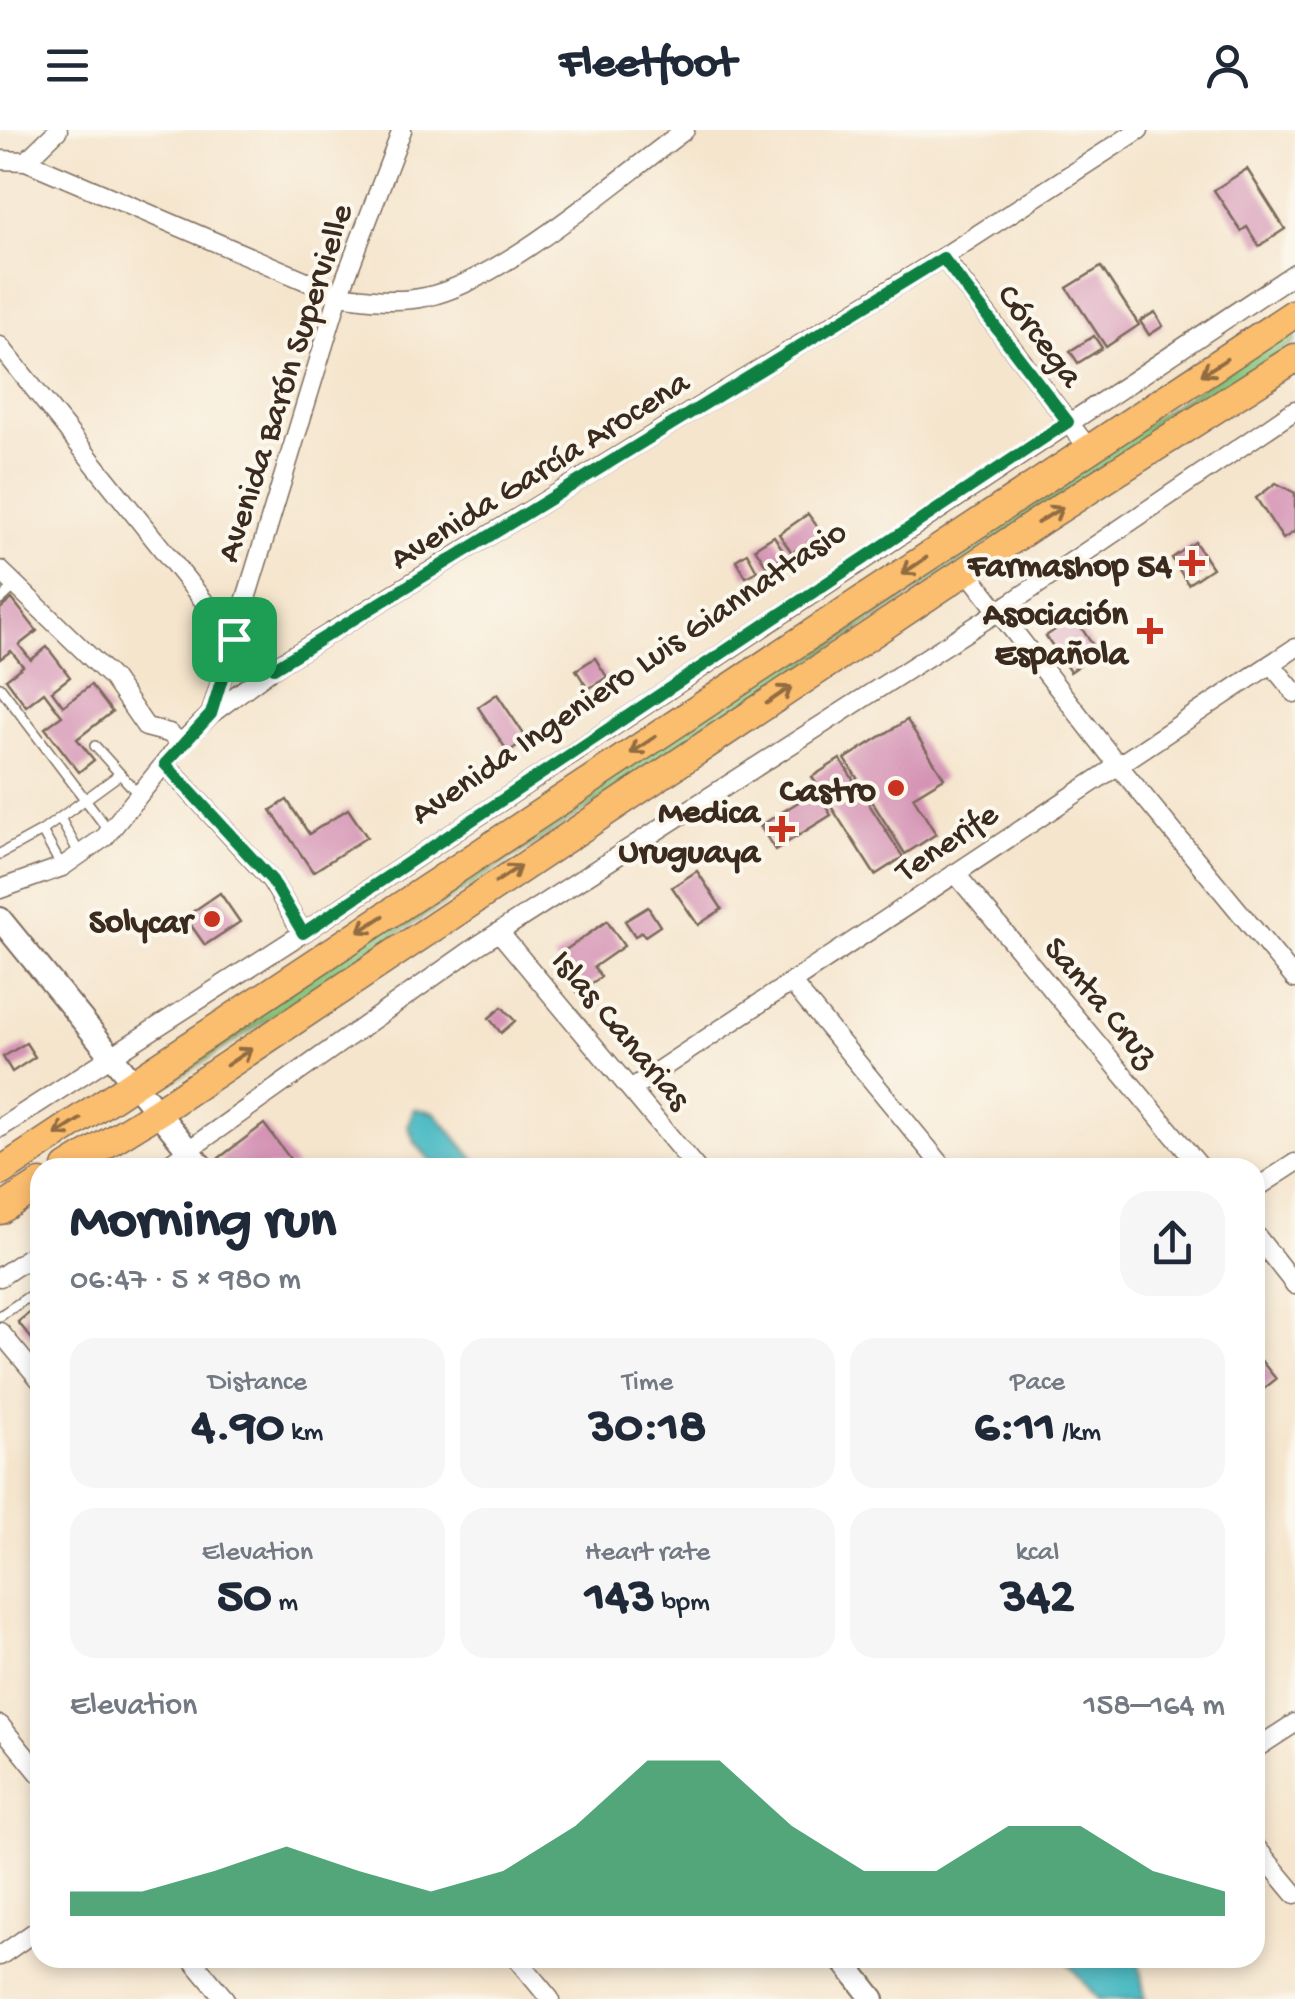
<!DOCTYPE html>
<html lang="en">
<head>
<meta charset="utf-8">
<style>
	body { margin:0; font-family:"Gochi Hand",sans-serif; background:#f6f6f7; color:#1f2937; height:100vh; display:flex; flex-direction:column; font-size:38px; white-space:nowrap }
	* { box-sizing:border-box; margin:0 }
	p { font-size:32px; color:#747a83 }
	.icon { flex:none; width:55px; height:55px; fill:none; stroke:currentColor; stroke-width:2; stroke-linecap:round; stroke-linejoin:round }
	.map { position:relative; flex:1; overflow:hidden }
	.sheet { position:absolute; left:30px; top:1028px; width:1235px; height:810px; display:flex; flex-direction:column; background:#fff; border-radius:30px; box-shadow:0 5px 15px #0003 }
	.sheet>* { flex:none }
	.pin { position:absolute; display:grid; place-items:center; width:85px; height:85px; color:#fff; margin:-42px; border-radius:20px; box-shadow:0 5px 15px #0006 }
	.round { display:grid; place-items:center; flex:none; width:105px; height:105px; border-radius:30px; background:#f6f6f7 }
	.overview { display:flex; align-items:center; justify-content:space-between; height:170px; padding:0 40px }
	h1 { font-size:55px; font-weight:700; line-height:75px }
	.figures { display:grid; grid-template-columns:repeat(3,1fr); gap:15px; height:170px; padding:10px 40px }
	.figures div { display:grid; align-content:center; border-radius:25px; background:#f6f6f7; text-align:center }
	.figures b { font-size:50px; font-weight:700 }
	.figures small { font-size:28px; font-weight:400 }
	.figures p { font-size:28px }
	.chart { height:280px; padding:20px 40px }
	.chart p { display:flex; justify-content:space-between }
	.chart svg { width:100%; height:180px; margin-top:10px; fill:#0b8043; opacity:.7 }
	header { display:flex; justify-content:space-between; align-items:center; height:130px; padding:0 40px; background:#fff; font-size:45px; font-weight:700 }
	.map>svg:first-child { display:block }
	.green { fill:#8ac67b; stroke:#62784c; stroke-width:2.5 }
	.water { fill:#4dbbc4; stroke:#447271; stroke-width:2.5 }
	.building { fill:#d594b5 }
	.lines { fill:none; stroke-linecap:round; stroke-linejoin:round }
	.service-casing { stroke:#7c6b5b; stroke-width:12 }
	.minor-casing { stroke:#7c6b5b; stroke-width:21 }
	.tertiary-casing { stroke:#7c6b5b; stroke-width:26 }
	.primary-casing { stroke:#7c6b5b; stroke-width:31 }
	.service { stroke:#fff; stroke-width:9 }
	.minor { stroke:#fff; stroke-width:18 }
	.tertiary { stroke:#fff; stroke-width:22 }
	.primary { stroke:#fbbd6e; stroke-width:28 }
	.oneway { stroke:#916c42 }
	.route-casing { stroke:#fff; stroke-width:20 }
	.route { stroke:#0b8043; stroke-width:12 }
	.poi-dot { fill:#c8321e; stroke:#fbf7ec; stroke-width:4 }
	.labels { text-anchor:middle; stroke-width:8; stroke-linejoin:round; paint-order:stroke }
	.street-label { font-size:35px; fill:#3b2a1e; stroke:#fbf7ec }
	.poi-label { font-size:35px; font-weight:bold; fill:#3b2a1e; stroke:#fbf7ec; text-anchor:end }
</style>
</head>
<body>
<header><svg class="icon" aria-label="menu" viewBox="0 0 24 24"><path d="M4 6h16M4 12h16M4 18h16"/></svg>Fleetfoot<svg class="icon" aria-label="person" viewBox="0 0 24 24"><circle cx="12" cy="8" r="4"/><path d="M4 21q1-7 8-7t8 7"/></svg></header>
<div class="map">
<svg width="1295" height="1869" viewBox="0 0 1295 1869">
	<rect width="100%" height="100%" fill="#fbf7ec"/>
	<filter id="ink" filterUnits="userSpaceOnUse"><feTurbulence type="fractalNoise" baseFrequency=".01" numOctaves="2"/><feDisplacementMap in="SourceGraphic" scale="20" xChannelSelector="R" yChannelSelector="G"/><feConvolveMatrix kernelMatrix="1 2 1 2 8 2 1 2 1" color-interpolation-filters="sRGB"/></filter>
	<filter id="wash" filterUnits="userSpaceOnUse"><feTurbulence type="fractalNoise" baseFrequency=".0048" numOctaves="4" result="noise"/><feDisplacementMap in="SourceGraphic" scale="40" xChannelSelector="R" yChannelSelector="G"/><feGaussianBlur stdDeviation="2.25" result="paint"/><feColorMatrix in="noise" values="0 0 0 0 0 0 0 0 0 0 0 0 0 0 0 0 0 1.4 0 .05"/><feComposite in="paint" operator="in"/></filter>
	<g filter="url(#wash)">
		<rect width="100%" height="100%" fill="#f5e5cd"/>
		<path class="green" d="M1295 195V213L163 958V950L240 900 266 874Z"/>
		<g class="water">
			<path d="M414 979 434 982 481 1037H436L415 1012 408 995Z"/>
			<path d="M1064 1828H1138L1145 1869H1098Z"/>
		</g>
		<g id="blocks">
			<g class="building">
				<path d="M1247 39 1285 99 1259 116 1247 97 1241 101 1214 60Z"/>
				<path d="M1101 137 1139 195 1106 217 1067 158Z"/>
				<path d="M1155 182 1163 196 1149 205 1140 191Z"/>
				<path d="M1094 206 1102 218 1078 233 1070 221Z"/>
				<path d="M1276 353 1295 363V401L1283 409 1256 368Z"/>
				<path d="M808 384 822 403 792 423 779 404Z"/>
				<path d="M774 406 786 425 767 437 755 418Z"/>
				<path d="M1195 412 1212 438 1188 454 1172 428Z"/>
				<path d="M747 423 757 441 746 447 736 430Z"/>
				<path d="M12 469 37 501 19 515 31 530 47 517 70 547 52 561 63 576 91 555 112 582 77 609 94 630 79 642 45 598 62 586 44 562 26 576 6 549 23 536 11 521 0 529V479Z"/>
				<path d="M1074 487 1098 523 1070 542 1046 506Z"/>
				<path d="M595 528 607 547 588 559 576 540Z"/>
				<path d="M497 564 527 609 508 622 478 577Z"/>
				<path d="M907 590 944 648 913 667 936 704 905 724 845 629Z"/>
				<path d="M840 629 903 727 875 745 812 647Z"/>
				<path d="M816 661 831 685 775 720 760 696Z"/>
				<path d="M287 670 309 704 348 679 367 707 313 742 271 680Z"/>
				<path d="M697 741 722 779 698 795 672 757Z"/>
				<path d="M220 763 240 792 205 815 185 787Z"/>
				<path d="M648 777 660 796 645 806 642 802 635 806 625 791Z"/>
				<path d="M607 791 624 816 594 837 601 847 578 863 554 828Z"/>
				<path d="M502 877 515 891 501 903 489 888Z"/>
				<path d="M26 913 35 927 12 942 3 927Z"/>
				<path d="M264 994 297 1038H227L219 1028Z"/>
				<path d="M40 1174V1219L18 1192Z"/>
				<path d="M1255 1223 1276 1249 1255 1266Z"/>
			</g>
		</g>
	</g>
	<g filter="url(#ink)">
		<use href="#blocks" fill-opacity="0" stroke="#7c6b5b" stroke-width="2.5"/>
		<g class="lines">
			<defs>
				<g id="service">
					<path d="M0 470 16 455"/>
					<path d="M0 557 110 702"/>
					<path d="M95 616 140 666"/>
					<path d="M60 688 80 725"/>
					<path d="M42 701 62 737"/>
					<path d="M0 724 42 701 120 644"/>
					<path d="M0 1186 40 1159"/>
				</g>
				<g id="minor">
					<path d="M0 30 26 31 339 165C367 169 397 173 425 167 501 152 618 49 685 0"/>
					<path d="M26 31 58 0"/>
					<path d="M943 127 1089 319"/>
					<path d="M0 216 234 509 273 538"/>
					<path d="M0 440 112 548 146 597 169 603 181 613"/>
					<path d="M967 441 1117 634 1295 849"/>
					<path d="M1271 534 1295 563"/>
					<path d="M211 583 339 165 402 0"/>
					<path d="M165 634 271 750 303 803"/>
					<path d="M955 743 1201 1038"/>
					<path d="M0 759 62 737 105 707 181 613 211 584 273 538 943 127 1139 0"/>
					<path d="M499 802 696 1038"/>
					<path d="M791 852 944 1038"/>
					<path d="M632 958 1295 518"/>
					<path d="M0 998 303 803 1295 143"/>
					<path d="M163 1038 477 816 999 481 1295 280"/>
					<path d="M1255 1059 1295 1033"/>
					<path d="M1255 1104 1295 1155"/>
					<path d="M0 1147 40 1120"/>
					<path d="M0 1202 40 1250"/>
					<path d="M0 1595 40 1644"/>
					<path d="M1255 1619 1295 1593"/>
					<path d="M1255 1716 1295 1764"/>
					<path d="M0 1826 40 1798"/>
					<path d="M191 1828 225 1869"/>
					<path d="M516 1828 550 1869"/>
				</g>
				<g id="tertiary">
					<path d="M0 789 203 1038"/>
					<path d="M841 1828 873 1869"/>
				</g>
				<g id="primary">
					<path d="M67 1038 159 981 1043 389 1295 228"/>
					<path d="M0 1042 1295 183"/>
					<path d="M0 1080 40 1054"/>
				</g>
			</defs>
			<use href="#service" class="service-casing"/>
			<use href="#minor" class="minor-casing"/>
			<use href="#tertiary" class="tertiary-casing"/>
			<use href="#primary" class="primary-casing"/>
			<use href="#service" class="service"/>
			<use href="#minor" class="minor"/>
			<use href="#tertiary" class="tertiary"/>
			<use href="#primary" class="primary"/>
		</g>
		<defs><path id="oneway-shaft" d="M-6 0H5M1.5-3L5.5 0L1.5 3" fill="none" stroke-width="1.6" stroke-linecap="round" stroke-linejoin="round" transform="scale(2.5)"/></defs>
		<g class="oneway">
			<use href="#oneway-shaft" transform="translate(1214 237) rotate(147)"/>
			<use href="#oneway-shaft" transform="translate(1050 385) rotate(-32)"/>
			<use href="#oneway-shaft" transform="translate(914 436) rotate(146)"/>
			<use href="#oneway-shaft" transform="translate(779 565) rotate(-34)"/>
			<use href="#oneway-shaft" transform="translate(643 615) rotate(146)"/>
			<use href="#oneway-shaft" transform="translate(508 744) rotate(-34)"/>
			<use href="#oneway-shaft" transform="translate(371 794) rotate(147)"/>
			<use href="#oneway-shaft" transform="translate(239 927) rotate(-34)"/>
			<use href="#oneway-shaft" transform="translate(68 997) rotate(147)"/>
		</g>
	</g>
	<g class="lines" filter="url(#ink)">
		<defs>
			<path id="route" d="M943 128 1068 292 303 803 272 750 165 634 211 584 234 509 274 538Z"/>
		</defs>
		<use href="#route" class="route-casing"/>
		<use href="#route" class="route"/>
	</g>
	<g class="poi-dot">
		<path d="M1187 418h10v10h10v10h-10v10h-10v-10h-10v-10h10z"/>
		<path d="M1145 486h10v10h10v10h-10v10h-10v-10h-10v-10h10z"/>
		<circle cx="896" cy="658" r="10"/>
		<path d="M777 684h10v10h10v10h-10v10h-10v-10h-10v-10h10z"/>
		<circle cx="212" cy="789" r="10"/>
	</g>
	<g class="labels">
		<g class="street-label">
			<text transform="translate(1042 204) rotate(53)" y="12">Córcega</text>
			<text transform="translate(282 252) rotate(-72)" y="12">Avenida Barón Supervielle</text>
			<text transform="translate(538 338) rotate(-32)" y="12">Avenida García Arocena</text>
			<text transform="translate(627 540) rotate(-34)" y="12">Avenida Ingeniero Luis Giannattasio</text>
			<text transform="translate(945 710) rotate(-34)" y="12">Tenerife</text>
			<text transform="translate(1103 870) rotate(50)" y="12">Santa Cruz</text>
			<text transform="translate(623 898) rotate(50)" y="12">Islas Canarias</text>
		</g>
		<g class="poi-label">
			<text x="1172" y="445">Farmashop 54</text>
			<text x="1128" y="493">Asociación<tspan x="1128" dy="40">Española</tspan></text>
			<text x="876" y="670">Castro</text>
			<text x="760" y="691">Medica<tspan x="760" dy="40">Uruguaya</tspan></text>
			<text x="192" y="801">Solycar</text>
		</g>
	</g>
</svg>
<div class="pin" style="left:234px;top:509px;background:#1e9e55"><svg class="icon" aria-label="arrive" viewBox="0 0 24 24"><path d="M6 21V4h12l-3 4 3 4H6"/></svg></div>
<section class="sheet">
<div class="overview"><div><h1>Morning run</h1><p>06:47 · 5 × 980 m</p></div><a class="round"><svg class="icon" aria-label="share" viewBox="0 0 24 24"><path d="M12 15V3M7 8l5-5 5 5M5 13v7h14v-7"/></svg></a></div>
<div class="figures">
<div><p>Distance</p><b>4.90<small> km</small></b></div>
<div><p>Time</p><b>30:18</b></div>
<div><p>Pace</p><b>6:11<small> /km</small></b></div>
</div>
<div class="figures">
<div><p>Elevation</p><b>50<small> m</small></b></div>
<div><p>Heart rate</p><b>143<small> bpm</small></b></div>
<div><p>kcal</p><b>342</b></div>
</div>
<div class="chart"><p><span>Elevation</span>158–164 m</p>
<svg viewBox="0 0 160 44" preserveAspectRatio="none"><path d="M0 44V38L10 38L20 33L30 27L40 33L50 38L60 33L70 22L80 6L90 6L100 22L110 33L120 33L130 22L140 22L150 33L160 38V44z"/></svg>
</div>
</section>
</div>
</body>
</html>
